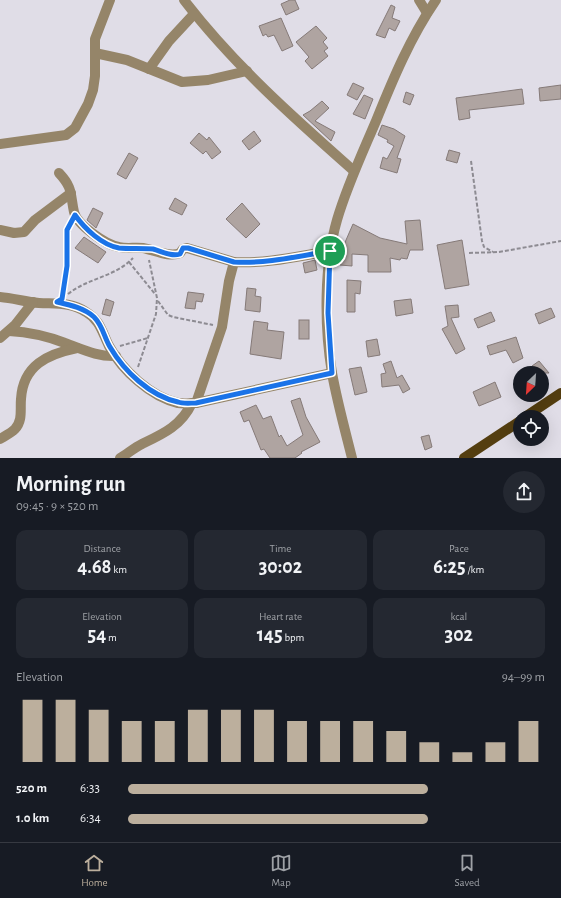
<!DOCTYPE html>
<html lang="en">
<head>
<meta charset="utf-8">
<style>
	body { margin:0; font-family:"Alegreya Sans",sans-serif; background:#242831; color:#f1f3f6; height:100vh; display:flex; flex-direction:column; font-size:15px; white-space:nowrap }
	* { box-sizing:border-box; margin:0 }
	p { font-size:13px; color:#9ea1a6 }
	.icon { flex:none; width:22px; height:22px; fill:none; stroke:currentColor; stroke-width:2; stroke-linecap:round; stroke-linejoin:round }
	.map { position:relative; height:458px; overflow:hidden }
	.sheet { display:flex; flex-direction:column; background:#171b24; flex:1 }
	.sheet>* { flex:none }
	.needle { width:26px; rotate:205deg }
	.fabs { position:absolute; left:513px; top:366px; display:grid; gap:8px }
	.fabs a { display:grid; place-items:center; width:36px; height:36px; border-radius:50%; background:#171b24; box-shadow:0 4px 16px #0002; font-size:20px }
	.pin { position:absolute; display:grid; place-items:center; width:34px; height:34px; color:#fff; margin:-17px; border:2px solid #fff; border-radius:50%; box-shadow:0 1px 4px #0007 }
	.round { display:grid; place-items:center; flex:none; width:42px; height:42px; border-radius:21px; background:#242831 }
	.overview { display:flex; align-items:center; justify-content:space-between; height:68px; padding:0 16px }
	h1 { font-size:22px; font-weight:700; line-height:30px }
	.metrics { display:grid; grid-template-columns:repeat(3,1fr); gap:6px; height:68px; padding:4px 16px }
	.metrics div { display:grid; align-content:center; border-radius:10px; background:#242831; text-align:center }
	.metrics b { font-size:20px; font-weight:700 }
	.metrics small { font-size:11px; font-weight:400 }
	.metrics p { font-size:11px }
	.chart { height:112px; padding:8px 16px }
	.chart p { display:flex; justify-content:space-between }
	.chart svg { width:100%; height:72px; margin-top:4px; stroke:#bcaf9d; stroke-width:6 }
	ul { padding:0 16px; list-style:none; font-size:13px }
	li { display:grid; grid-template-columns:64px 48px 1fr; align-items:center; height:30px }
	li i { height:10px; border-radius:5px; background:#bcaf9d }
	.tab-bar { display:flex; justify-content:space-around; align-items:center; height:56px; border-top:1px solid #363941; background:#171b24; font-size:11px; color:#9ea1a6 }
	.tab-bar a { display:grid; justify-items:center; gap:2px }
	.tab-bar .on { color:#bcaf9d }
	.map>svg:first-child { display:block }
	.building { fill:#afa4a1; stroke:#857a78 }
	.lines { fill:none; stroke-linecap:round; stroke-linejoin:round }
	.path { stroke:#8d8b92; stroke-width:2; stroke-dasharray:4 2; stroke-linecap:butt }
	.minor { stroke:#958569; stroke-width:10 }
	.major { stroke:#543e10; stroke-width:10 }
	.route-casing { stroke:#fff; stroke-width:8 }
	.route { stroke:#1a73e8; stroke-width:5 }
</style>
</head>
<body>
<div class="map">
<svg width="561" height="458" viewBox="0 0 561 458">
	<rect width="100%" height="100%" fill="#e0dde7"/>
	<g class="building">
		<path d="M290 0H295L299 9 286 15 281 4Z"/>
		<path d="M391 5 395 7 392 18 400 21 395 31 389 28 385 38 376 35Z"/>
		<path d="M281 18 293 46 282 51 274 35 268 37 266 34 263 36 259 26Z"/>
		<path d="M316 26 327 38 323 42 328 48 324 51 328 56 312 69 305 61 309 57 296 42Z"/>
		<path d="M353 83 364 88 357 100 347 95Z"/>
		<path d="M561 85V99L540 101 539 88Z"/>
		<path d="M522 89 524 104 469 110 470 118 459 120 456 98Z"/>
		<path d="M406 92 414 95 410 105 403 102Z"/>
		<path d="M364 95 373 99 365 119 353 114Z"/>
		<path d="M322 101 329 108 315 121 335 132 331 141 303 115 310 111Z"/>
		<path d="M382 125 394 129 405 136 397 158 401 159 397 173 380 168 383 157 387 159 394 146 387 142 388 140 378 135Z"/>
		<path d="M254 131 261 141 249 150 242 141Z"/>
		<path d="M199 133 207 140 209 137 221 152 212 159 206 151 203 154 190 143Z"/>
		<path d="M449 150 460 153 457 163 446 160Z"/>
		<path d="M129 153 138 158 126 179 117 174Z"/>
		<path d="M175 198 187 205 182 215 169 209Z"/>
		<path d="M242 203 260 224 246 238 226 219Z"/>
		<path d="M93 208 103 213 96 228 87 220Z"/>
		<path d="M420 220 423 250H410L407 259 401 258 400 260 390 258 391 272H368V255L352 254V266L340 265V247H343L353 224 380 238 407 244 405 221Z"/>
		<path d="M84 237 106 252 98 263 75 248Z"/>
		<path d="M462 240 469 285 445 289 437 245Z"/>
		<path d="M315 260 317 270 305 273 303 263Z"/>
		<path d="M347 280 361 281 360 294 355 293V312H347Z"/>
		<path d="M247 288 256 289 255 296 261 297 260 312 245 310Z"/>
		<path d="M188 292 204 294 202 302 196 301 195 309 185 308Z"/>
		<path d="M106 299 114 302 110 316 102 314Z"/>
		<path d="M411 299 413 313 396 316 394 301Z"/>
		<path d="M458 305 459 317 451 318 465 349 456 354 442 329 448 326 445 306Z"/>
		<path d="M551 308 555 317 539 324 535 314Z"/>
		<path d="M491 312 495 321 478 328 474 319Z"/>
		<rect x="299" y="320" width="10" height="19"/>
		<path d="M254 321 268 323 267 330 284 332 281 359 250 354Z"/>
		<path d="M516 337 523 358 513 363 506 350 490 355 487 346Z"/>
		<path d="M377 339 380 355 368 357 366 341Z"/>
		<path d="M391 361 397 378 402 375 410 389 403 393 399 385 382 387 381 374 386 373 383 364Z"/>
		<path d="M539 361 549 373H537L532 366Z"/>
		<path d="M361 367 367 392 355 395 349 369Z"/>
		<path d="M495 382 501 397 479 406 473 392Z"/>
		<path d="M300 398 306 417 320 442 301 452 302 453 295 458H270L264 449 261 450 249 420 244 422 240 412 256 405 263 419 271 416 279 437 281 435 287 446 303 435 291 401Z"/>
		<path d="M429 435 432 447 425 450 421 437Z"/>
	</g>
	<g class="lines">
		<g class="path">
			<path d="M471 161 482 241 484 247 493 252"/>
			<path d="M469 253 499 252 561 241"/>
			<path d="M129 262 155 294"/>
			<path d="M68 294C88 278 115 277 133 258"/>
			<path d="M62 295 67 266V236L69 225"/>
			<path d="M158 301 168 315 173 317 213 325"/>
			<path d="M120 346 148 338"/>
			<path d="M138 367 156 314 157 298 149 260"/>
		</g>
		<g class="minor">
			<path d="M184 0C233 64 294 118 354 171"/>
			<path d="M419 0 427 13"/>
			<path d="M95 53 127 60 182 82 208 80 247 71"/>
			<path d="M149 69 169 41 194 14"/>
			<path d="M0 144 66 135 75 128 88 104 93 90 95 76V39L110 0"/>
			<path d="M59 173C73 188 70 193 74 212 77 225 106 245 119 247 127 249 135 247 143 248 154 250 170 258 180 253L183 249 187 248 234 262C266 264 299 256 330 251"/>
			<path d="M0 230 14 233 24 232 35 220 71 193"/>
			<path d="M0 297C13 298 26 302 39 303 56 304 71 302 86 312 100 320 102 332 109 346 122 370 151 397 178 403 184 404 190 403 196 403L332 373"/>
			<path d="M9 331C28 332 47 336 65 343 82 349 97 357 116 356"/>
			<path d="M0 338 15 325 33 302"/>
			<path d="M196 403 222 327 229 281 234 262"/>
			<path d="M0 439C5 436 11 433 15 429 23 420 20 410 21 399 23 365 48 354 77 348"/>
			<path d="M120 458C127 454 134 448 142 444 163 434 181 426 192 403"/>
			<path d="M352 458C345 430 337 401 332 373 324 326 324 265 337 220 347 186 362 154 376 121 393 79 410 38 436 0"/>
		</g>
		<g class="major">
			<path d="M525 417 561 393"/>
			<path d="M464 458 520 421"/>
		</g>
	</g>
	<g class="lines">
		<defs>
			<path id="route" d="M75 215C85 229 102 245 119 248 130 249 142 248 153 249 161 251 171 257 180 254L183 248H188L234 262C266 264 299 256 330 251L328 313 332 373 196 403C190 403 183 404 178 402 150 396 124 371 110 347 104 337 103 326 94 317 84 308 70 305 57 302L62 299 67 266V230Z"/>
		</defs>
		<use href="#route" class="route-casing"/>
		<use href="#route" class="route"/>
	</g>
</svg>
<div class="fabs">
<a><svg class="needle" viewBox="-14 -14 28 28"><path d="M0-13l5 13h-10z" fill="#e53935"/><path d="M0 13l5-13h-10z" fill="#9ea1a6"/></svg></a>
<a><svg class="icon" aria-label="locate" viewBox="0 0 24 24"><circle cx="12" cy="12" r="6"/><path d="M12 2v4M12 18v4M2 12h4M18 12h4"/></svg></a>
</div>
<div class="pin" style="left:330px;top:251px;background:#1e9e55"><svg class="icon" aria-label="arrive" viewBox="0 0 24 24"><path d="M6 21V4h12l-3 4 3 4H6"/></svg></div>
</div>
<section class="sheet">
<div class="overview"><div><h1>Morning run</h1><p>09:45 · 9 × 520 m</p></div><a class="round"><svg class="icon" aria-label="share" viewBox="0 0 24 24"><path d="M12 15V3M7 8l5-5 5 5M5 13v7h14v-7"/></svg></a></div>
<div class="metrics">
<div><p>Distance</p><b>4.68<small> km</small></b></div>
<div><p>Time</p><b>30:02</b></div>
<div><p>Pace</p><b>6:25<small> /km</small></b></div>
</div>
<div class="metrics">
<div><p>Elevation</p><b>54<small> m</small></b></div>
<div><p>Heart rate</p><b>145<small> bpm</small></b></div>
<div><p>kcal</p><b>302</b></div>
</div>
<div class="chart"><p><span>Elevation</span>94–99 m</p>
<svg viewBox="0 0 160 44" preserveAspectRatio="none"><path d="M5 44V6M15 44V6M25 44V12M35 44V19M45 44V19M55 44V12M65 44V12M75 44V12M85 44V19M95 44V19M105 44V19M115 44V25M125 44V32M135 44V38M145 44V32M155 44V19"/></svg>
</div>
<ul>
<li><b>520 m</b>6:33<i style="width:72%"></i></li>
<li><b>1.0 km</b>6:34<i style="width:72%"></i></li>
</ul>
</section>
<nav class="tab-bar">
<a class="on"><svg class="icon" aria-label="home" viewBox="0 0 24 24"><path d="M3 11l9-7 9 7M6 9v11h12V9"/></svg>Home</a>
<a><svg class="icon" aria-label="map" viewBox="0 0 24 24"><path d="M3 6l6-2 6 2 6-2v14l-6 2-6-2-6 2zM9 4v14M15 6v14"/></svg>Map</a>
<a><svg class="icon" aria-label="saved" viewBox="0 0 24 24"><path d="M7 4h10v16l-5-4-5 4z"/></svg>Saved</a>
</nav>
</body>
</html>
